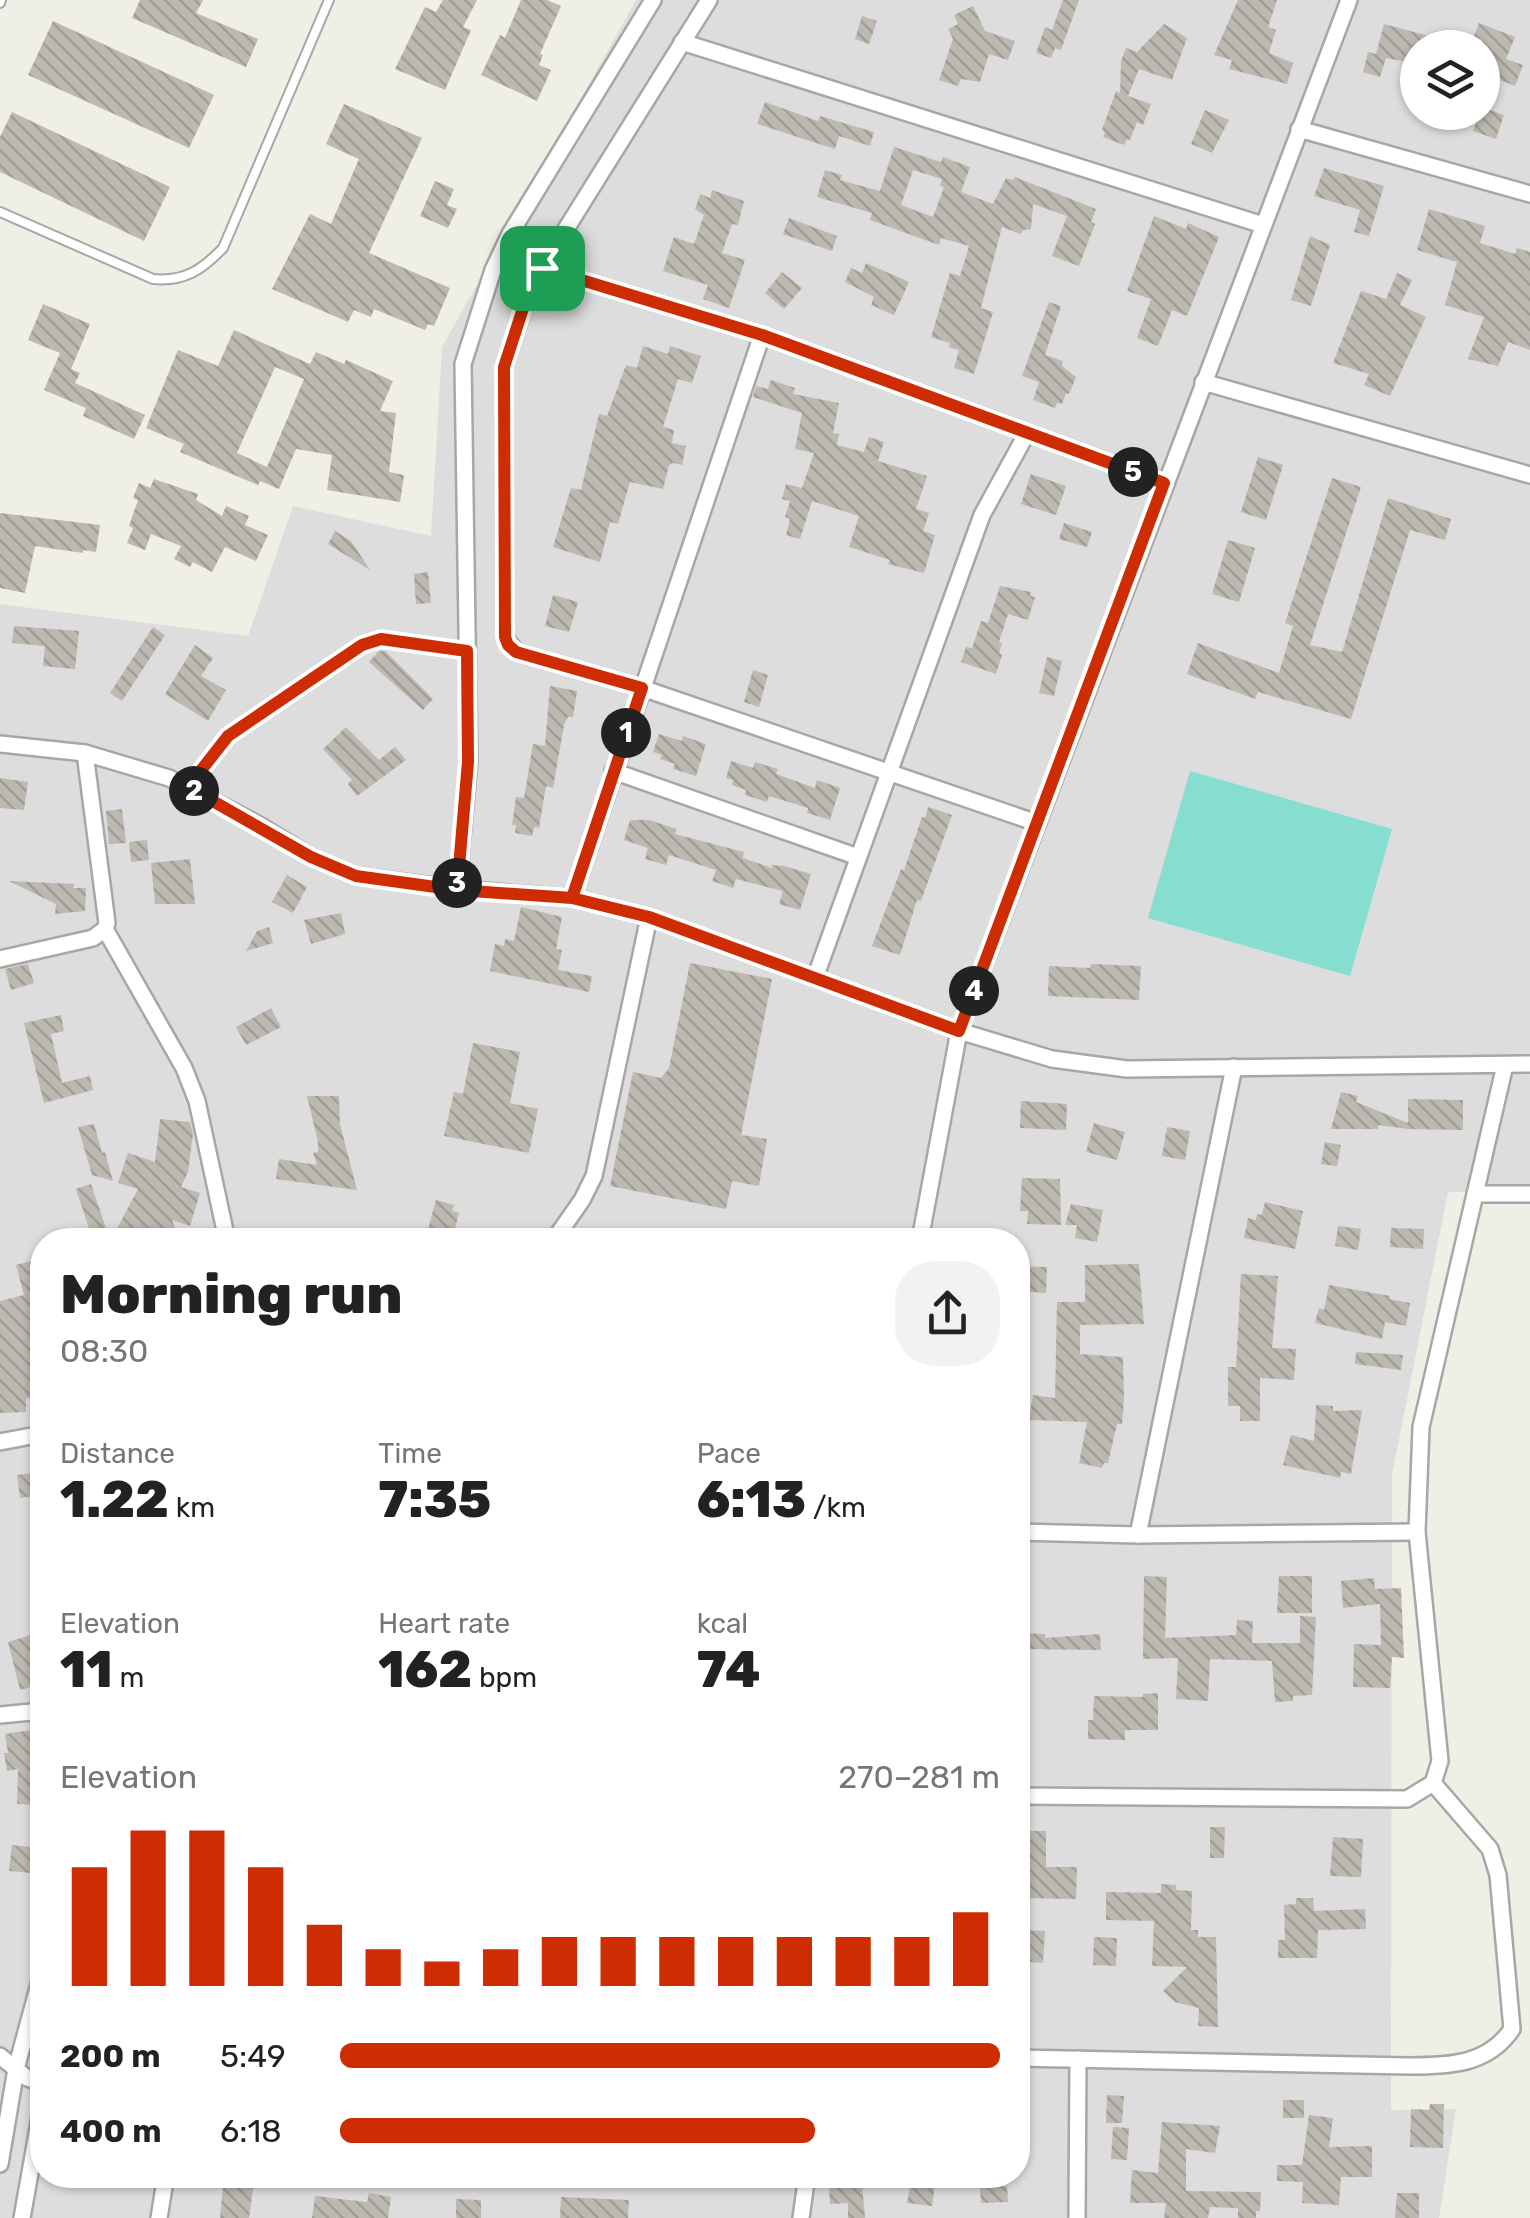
<!DOCTYPE html>
<html lang="en">
<head>
<meta charset="utf-8">
<style>
	body { margin:0; font-family:Rubik,sans-serif; background:#f2f2f2; color:#222; height:100vh; display:flex; flex-direction:column; font-size:38px; white-space:nowrap }
	* { box-sizing:border-box; margin:0 }
	p { font-size:32px; color:#767676 }
	.icon { flex:none; width:55px; height:55px; fill:none; stroke:currentColor; stroke-width:2; stroke-linecap:round; stroke-linejoin:round }
	.map { position:relative; flex:1; overflow:hidden }
	.sheet { position:absolute; left:30px; top:1228px; width:1000px; height:960px; display:flex; flex-direction:column; background:#fff; border-radius:40px; box-shadow:0 2px 8px #0004 }
	.sheet>* { flex:none }
	.fabs { position:absolute; left:1400px; top:30px; display:grid; gap:20px }
	.fabs a { display:grid; place-items:center; width:100px; height:100px; border-radius:50%; background:#fff; box-shadow:0 2px 8px #0004; font-size:50px }
	.pin { position:absolute; display:grid; place-items:center; width:85px; height:85px; color:#fff; margin:-42px; border-radius:20px; box-shadow:0 5px 15px #0006 }
	.km { position:absolute; width:50px; height:50px; margin:-25px; border-radius:50%; background:#222; color:#fff; font-size:28px; line-height:50px; text-align:center }
	.round { display:grid; place-items:center; flex:none; width:105px; height:105px; border-radius:40px; background:#f2f2f2 }
	.head { display:flex; align-items:center; justify-content:space-between; height:170px; padding:0 30px }
	h1 { font-size:55px; font-weight:800; line-height:75px }
	.metrics { display:grid; grid-template-columns:repeat(3,1fr); gap:15px; height:170px; padding:10px 30px }
	.metrics div { display:grid; align-content:center }
	.metrics b { font-size:50px; font-weight:800 }
	.metrics small { font-size:28px; font-weight:400 }
	.metrics p { font-size:28px }
	.chart { height:280px; padding:20px 30px }
	.chart p { display:flex; justify-content:space-between }
	.chart svg { width:100%; height:180px; margin-top:10px; stroke:#ce2c02; stroke-width:6 }
	ul { padding:0 30px; list-style:none; font-size:32px }
	li { display:grid; grid-template-columns:160px 120px 1fr; align-items:center; height:75px }
	li i { height:25px; border-radius:12px; background:#ce2c02 }
	.map>svg:first-child { display:block }
	.residential { fill:#dedddd; fill-rule:evenodd }
	.pitch { fill:#85decf }
	.building { fill:url(#building-back-hatch); fill-rule:evenodd }
	.lines { fill:none; stroke-linecap:round; stroke-linejoin:round }
	.service-casing { stroke:#a7a7a7; stroke-width:12 }
	.minor-casing { stroke:#a7a7a7; stroke-width:20 }
	.service { stroke:#fff; stroke-width:8 }
	.minor { stroke:#fff; stroke-width:15 }
	.route-casing { stroke:#fff; stroke-width:20 }
	.route { stroke:#ce2c02; stroke-width:12 }
</style>
</head>
<body>
<div class="map">
<svg width="1530" height="2218" viewBox="0 0 1530 2218">
	<defs>
		<pattern id="building-back-hatch" width="6" height="6" patternUnits="userSpaceOnUse" patternTransform="scale(2.5)"><rect width="6" height="6" fill="#bdb8b0"/><path d="M-1 5l2 2M0 0l6 6M5-1l2 2" fill="none" stroke="#a29e97"/></pattern>
	</defs>
	<rect width="100%" height="100%" fill="#f0efe6"/>
	<path class="residential" d="M636 0H1530V1191L1448 1192 1392 1475 1391 2110 1456 2109 1439 2218H0V604L248 636 293 506 431 536 442 347ZM1418 48H1482V112H1418ZM42 1240H1018V2175H42Z"/>
	<path class="pitch" d="M1190 771 1392 829 1350 976 1148 918Z"/>
	<g class="building">
		<path d="M140 0H203L196 13 258 39 246 67 132 18Z"/>
		<path d="M443 0H477L463 27 471 30 445 90 395 69 425 7 436 12Z"/>
		<path d="M521 0H547L561 6 540 54 543 55 539 65 551 70 537 101 481 75 500 35 505 38Z"/>
		<path d="M1063 0H1079L1061 50 1055 48 1051 58 1036 53 1045 27 1052 30Z"/>
		<path d="M1238 0H1277L1268 27 1276 30 1269 53 1293 63 1287 84 1229 69 1232 60 1214 55Z"/>
		<path d="M973 6 985 31 1015 41 1008 60 989 54 980 82 961 79 958 86 939 80 953 39 948 29 958 24 954 15Z"/>
		<path d="M862 16 877 21 869 44 855 39Z"/>
		<path d="M53 21 214 95 189 148 28 75Z"/>
		<path d="M1479 23 1515 37 1506 59 1523 65 1515 86 1482 73V40L1474 36Z"/>
		<path d="M1164 24 1187 38 1172 80 1139 69 1128 96 1151 104 1143 125 1137 122 1130 140 1127 139 1124 145 1103 137 1105 132 1102 130 1116 91 1120 93 1121 61 1126 48 1137 52Z"/>
		<path d="M1384 24 1452 42 1451 48H1418V64L1386 58 1380 77 1363 72 1368 52 1376 54Z"/>
		<path d="M765 102 818 121 820 116 874 132 870 146 839 136 835 149 757 124Z"/>
		<path d="M344 104 422 138 369 253 450 288 434 326 428 324 425 330 374 309 371 317 354 310 348 322 272 289 310 214 331 224 359 159 326 144Z"/>
		<path d="M1482 107 1504 115 1496 139 1473 131Z"/>
		<path d="M1205 110 1229 120 1212 153 1191 144Z"/>
		<path d="M12 112 170 187 144 241 0 172V137Z"/>
		<path d="M894 147 941 162 943 157 970 167 961 192 993 204 1006 178 1013 180 1015 177 1096 209 1091 222 1095 224 1079 266 1052 256 1067 216 1033 204 1031 229 1023 230 1021 234 1002 227 981 308 993 312 974 374 954 368 959 350 949 347 950 343 931 337 950 273 960 276 969 246 941 238 939 245 870 220 872 213 817 197 825 170 842 175 840 180 880 191ZM913 170 942 179 940 186 944 187 933 217 901 205Z"/>
		<path d="M1324 168 1384 186 1369 236 1354 232 1360 210 1314 196Z"/>
		<path d="M435 181 454 189 447 205 457 209 448 228 420 216Z"/>
		<path d="M712 190 744 201 738 225 732 224 722 253 745 260 729 308 703 299 708 285 663 271 674 237 694 244 704 215 695 209 700 194 710 198Z"/>
		<path d="M1429 209 1485 226 1480 243 1515 254 1517 248 1530 252V350L1508 342 1498 366 1468 359 1484 317 1445 305 1457 262 1417 250Z"/>
		<path d="M1154 216 1186 229 1188 223 1219 237 1187 316 1172 310 1158 346 1137 338 1151 299 1127 291Z"/>
		<path d="M789 218 837 236 832 251 783 234Z"/>
		<path d="M1310 236 1330 245 1311 306 1291 300Z"/>
		<path d="M866 263 909 282 894 315 871 305 874 297 845 282 851 268 862 273Z"/>
		<path d="M782 272 802 288 784 309 765 293Z"/>
		<path d="M1397 273 1412 280 1400 305 1426 317 1390 396 1364 385 1369 374 1333 363 1361 291 1386 299Z"/>
		<path d="M1049 302 1061 306 1045 355 1063 361 1062 366 1076 377 1069 394 1066 393 1062 404 1057 403 1055 408 1033 400 1039 382 1022 376Z"/>
		<path d="M43 304 90 324 71 369 80 373 75 383 145 415 134 439 83 416 86 408 44 390 60 353 28 340Z"/>
		<path d="M234 330 310 364 316 352 344 364 346 360 393 381 380 411 396 413 389 472 404 475 400 502 327 490 332 455 296 449 279 489 260 481 258 485 180 452 184 444 146 428 178 350 218 366ZM275 367 304 379 267 467 237 453Z"/>
		<path d="M643 346 668 354 670 346 701 356 692 383 678 379 663 427 674 430 672 443 686 446 682 465 673 463 669 465 663 489 630 482 618 524 610 522 600 562 553 547 571 488 581 490 599 414 607 416 626 365 637 368Z"/>
		<path d="M771 380 795 388 793 394 839 403 833 433 839 434 837 445 864 452 869 437 884 442 878 461 927 476 916 509 929 513 923 531 935 535 924 573 888 564 890 560 849 547 859 516 812 501 800 539 786 535 790 519 785 517 790 501 782 499 786 484 802 488 814 453 795 449 802 413 753 397 756 386 768 389Z"/>
		<path d="M1258 457 1283 465 1266 520 1241 512Z"/>
		<path d="M1031 474 1066 486 1056 515 1021 504Z"/>
		<path d="M1332 478 1361 487 1310 645 1342 652 1388 498 1451 519 1445 540 1410 530 1351 719 1258 692 1255 699 1187 674 1198 643 1279 673 1293 626 1285 623Z"/>
		<path d="M154 479 198 494 196 500 222 516 226 506 249 516 245 525 268 535 256 561 225 547 212 572 193 562 190 567 174 559 181 546 151 534 145 550 127 543 133 528 129 526 138 500 133 498 139 483 150 488Z"/>
		<path d="M0 513 100 525 96 552 83 550V553L35 546 25 593 0 588Z"/>
		<path d="M1064 523 1092 532 1087 547 1059 539Z"/>
		<path d="M335 531 351 541 370 570 328 544Z"/>
		<path d="M1228 540 1255 548 1239 602 1212 594Z"/>
		<path d="M428 572 431 603 416 604 414 574Z"/>
		<path d="M1000 586 1031 592 1030 596 1035 597 1028 620 1008 614 999 642 1002 643 999 653 1002 655 996 674 961 662 966 647 972 648 981 621 988 623Z"/>
		<path d="M553 595 578 602 569 632 545 626Z"/>
		<path d="M14 626 79 631 75 669 43 666 45 646 12 643Z"/>
		<path d="M153 627 165 635 122 701 110 693Z"/>
		<path d="M195 645 213 658 201 676 226 690 208 721 165 694Z"/>
		<path d="M379 651H385L433 699 423 710 369 662Z"/>
		<path d="M1047 657 1062 661 1054 696 1039 693Z"/>
		<path d="M753 670 768 675 759 707 744 702Z"/>
		<path d="M550 686 577 691 573 717H568L564 725 553 788 546 786 539 828 534 827 532 836 515 833 516 825H512L516 797 524 798 533 744 545 746Z"/>
		<path d="M346 727 379 760 395 747 406 760 357 796 348 784 352 780 323 749Z"/>
		<path d="M659 734 682 741 683 736 706 744 696 776 673 769 675 764 660 759 662 755 653 752Z"/>
		<path d="M731 761 753 768 755 762 778 769 776 774 815 788 817 780 840 788 830 820 807 813 808 808 769 796 767 802 745 795 746 790 732 785 733 780 726 778Z"/>
		<path d="M0 778 28 782 24 810 0 808Z"/>
		<path d="M928 807 952 815 921 901 917 900 900 955 872 946 901 869 904 870 922 817 925 818Z"/>
		<path d="M122 809 126 843 109 844 106 811Z"/>
		<path d="M630 820H649L677 829 675 834 744 852 743 858 772 868V865L784 866 811 874 800 910 779 904 783 891 736 879 733 888 712 881 716 870 669 855 666 865 645 859 648 848 624 840Z"/>
		<path d="M147 840 149 860 131 862 129 842Z"/>
		<path d="M190 859 195 904H155L151 863Z"/>
		<path d="M287 875 307 887 293 913 272 902Z"/>
		<path d="M9 881 74 884 73 888H86L85 911 55 914 56 904Z"/>
		<path d="M521 907 562 917 556 949 562 950 558 970 592 976 589 992 490 971 495 944 504 946 505 939 514 941Z"/>
		<path d="M341 913 345 934 311 944 304 920Z"/>
		<path d="M269 927 273 943 246 951 257 931Z"/>
		<path d="M690 963 772 979 741 1135 767 1139 759 1186 732 1181 726 1209 610 1186 633 1072 661 1078 669 1068Z"/>
		<path d="M28 964 34 983 11 990 5 969Z"/>
		<path d="M1091 964 1141 966 1139 1000 1048 996 1049 966 1090 968Z"/>
		<path d="M271 1008 281 1027 246 1045 236 1027Z"/>
		<path d="M61 1015 64 1031 51 1034 62 1083 90 1076 93 1090 44 1103 24 1023Z"/>
		<path d="M473 1043 520 1052 510 1103 538 1109 529 1153 444 1136 454 1092 463 1094Z"/>
		<path d="M1341 1092 1358 1096 1356 1102 1408 1123V1099L1463 1100V1130L1408 1129 1378 1125V1129H1331Z"/>
		<path d="M307 1096H339L340 1124 357 1190 276 1179 279 1159 317 1165 313 1153 318 1152V1142Z"/>
		<path d="M1021 1101 1067 1104 1066 1130 1020 1128Z"/>
		<path d="M160 1119 190 1122 193 1134 188 1172 181 1187 200 1193 190 1226 172 1220 179 1240H111L138 1189 118 1183 128 1153 155 1162Z"/>
		<path d="M1094 1123 1125 1132 1117 1160 1086 1152Z"/>
		<path d="M94 1124 102 1153 105 1152 113 1181 92 1175 78 1127Z"/>
		<path d="M1167 1127 1190 1131 1185 1160 1162 1156Z"/>
		<path d="M1325 1142 1341 1145 1337 1166 1321 1164Z"/>
		<path d="M1022 1178 1060 1179 1061 1225 1027 1224 1028 1211H1020Z"/>
		<path d="M91 1184 110 1240H93L76 1189Z"/>
		<path d="M436 1200 454 1205 452 1211 459 1213 452 1240H425Z"/>
		<path d="M1265 1202 1303 1211 1295 1249 1244 1238 1248 1218 1256 1220 1257 1214 1262 1215Z"/>
		<path d="M1071 1204 1103 1210 1097 1242 1075 1238 1077 1225H1065Z"/>
		<path d="M1338 1226 1361 1229 1358 1250 1335 1246Z"/>
		<path d="M1391 1228 1424 1229 1423 1249 1390 1247Z"/>
		<path d="M42 1258V1398H26V1412L0 1413V1301L24 1295 16 1265Z"/>
		<path d="M1139 1264 1144 1324 1080 1325V1354L1123 1357 1124 1400 1122 1424H1117L1108 1463H1104L1102 1468 1079 1463 1087 1422 1029 1420 1033 1395 1055 1398 1057 1302H1085V1265Z"/>
		<path d="M1018 1266 1047 1267 1046 1293 1018 1291Z"/>
		<path d="M1241 1274 1278 1276 1272 1348 1296 1349 1294 1380 1260 1378V1421H1240V1406H1228V1367H1236Z"/>
		<path d="M1329 1285 1390 1296 1389 1299 1410 1303 1406 1326 1385 1322 1382 1339 1315 1323 1319 1308 1324 1310Z"/>
		<path d="M1356 1352 1403 1355 1401 1370 1355 1364Z"/>
		<path d="M1316 1405 1333 1406V1411L1362 1410 1351 1474 1341 1472 1340 1478 1283 1465 1291 1435 1314 1441Z"/>
		<path d="M42 1472V1495L20 1498 17 1475Z"/>
		<path d="M1144 1576 1167 1577 1165 1638 1236 1635 1237 1620 1253 1621 1252 1643H1300V1616L1316 1617 1312 1695 1293 1696V1701L1275 1702 1272 1661 1210 1659 1208 1701 1176 1699 1178 1658 1143 1659Z"/>
		<path d="M1279 1576H1312V1613H1277Z"/>
		<path d="M1374 1578 1375 1589 1401 1588 1404 1658 1392 1657 1390 1688 1353 1687 1354 1644 1381 1645 1380 1604 1343 1608 1341 1581Z"/>
		<path d="M1018 1633 1045 1634V1638L1100 1634 1101 1650 1018 1649Z"/>
		<path d="M31 1635 37 1653 42 1651V1684L20 1690 8 1642Z"/>
		<path d="M1158 1693V1730H1125V1740L1088 1739V1720H1093L1094 1696 1143 1697V1694Z"/>
		<path d="M31 1730 32 1734 42 1735V1800L40 1805 17 1804 18 1769 7 1771 4 1753H8L5 1734Z"/>
		<path d="M1210 1827H1225L1224 1858H1210Z"/>
		<path d="M1018 1831H1046V1867H1077L1076 1899 1018 1898Z"/>
		<path d="M1333 1837 1363 1839 1361 1877 1330 1876Z"/>
		<path d="M12 1845 42 1848V1874L9 1871Z"/>
		<path d="M1161 1884 1176 1885V1890L1192 1891 1191 1930H1198V1937H1216L1218 2027 1198 2026 1199 2008 1175 2002 1163 1991 1187 1967 1152 1966 1154 1921 1106 1920V1892L1161 1893Z"/>
		<path d="M1296 1898H1313L1314 1911 1365 1909 1366 1929 1318 1930 1317 1958H1278V1940H1285L1284 1905 1296 1904Z"/>
		<path d="M1020 1930 1045 1931 1043 1963 1018 1961Z"/>
		<path d="M1094 1937 1117 1938 1116 1966 1093 1965Z"/>
		<path d="M1107 2095 1124 2096 1122 2123H1106Z"/>
		<rect x="1283" y="2100" width="21" height="18"/>
		<path d="M1430 2104H1444L1443 2148 1410 2147 1411 2109 1429 2110Z"/>
		<path d="M1309 2115 1333 2118 1329 2147 1372 2146V2177H1341L1339 2205 1302 2203 1303 2182 1277 2181V2165H1302Z"/>
		<path d="M1162 2122 1220 2126 1215 2153 1186 2149V2191L1261 2192 1260 2211H1256V2218H1238V2208L1210 2207 1208 2218H1164L1166 2203H1130L1132 2170 1158 2173Z"/>
		<path d="M1113 2127 1129 2128 1127 2160 1111 2159Z"/>
		<path d="M224 2175H255L249 2218H220Z"/>
		<path d="M911 2181 935 2185 932 2206 907 2203Z"/>
		<path d="M862 2183 865 2218H848V2203L830 2204 829 2186Z"/>
		<path d="M1007 2186 1008 2202 981 2203 980 2188Z"/>
		<path d="M369 2193 391 2197 388 2218H312L315 2196 367 2202Z"/>
		<path d="M1397 2193H1419V2218H1395Z"/>
		<path d="M561 2197 629 2200 628 2218H560Z"/>
		<path d="M456 2199 481 2200V2218H456Z"/>
	</g>
	<g class="lines">
		<defs>
			<g id="service">
				<path d="M0 3 1 0"/>
				<path d="M0 212 153 279C184 282 202 270 223 248L329 0"/>
			</g>
			<g id="minor">
				<path d="M709 0 531 285 504 367 505 637 516 652 642 688 1037 823"/>
				<path d="M682 42 1263 225"/>
				<path d="M1299 129 1530 194"/>
				<path d="M542 268 762 335 1165 483"/>
				<path d="M1203 382 1530 475"/>
				<path d="M0 744 85 753 169 778 261 826 311 857 356 876 457 889 572 898 649 917 959 1031 1052 1059 1127 1069 1530 1064"/>
				<path d="M85 753 107 923 105 929 184 1068 197 1101 227 1240"/>
				<path d="M613 771 858 857"/>
				<path d="M188 787 228 736 362 645 381 639 467 651"/>
				<path d="M457 889 469 762 463 364 493 270 510 234 653 0"/>
				<path d="M572 898 762 335"/>
				<path d="M0 959 93 938 105 929"/>
				<path d="M815 978 982 515 1027 433"/>
				<path d="M1234 1067 1138 1535 1417 1532"/>
				<path d="M1475 1194H1530"/>
				<path d="M554 1240 582 1200 594 1176 649 917"/>
				<path d="M920 1240 959 1031 1349 0"/>
				<path d="M0 1442 42 1434"/>
				<path d="M1018 1532 1138 1535"/>
				<path d="M0 1715 42 1711"/>
				<path d="M1018 1796 1407 1799 1433 1783 1440 1761 1417 1532 1421 1427 1505 1065"/>
				<path d="M0 2056 27 2078 42 2083"/>
				<path d="M1018 2058 1409 2066C1449 2066 1488 2065 1512 2029L1498 1875 1490 1849 1433 1783"/>
				<path d="M0 2164 16 2069 42 1973"/>
				<path d="M22 2218 42 2105"/>
				<path d="M159 2218 166 2175"/>
				<path d="M801 2218 807 2175"/>
				<path d="M1077 2218 1078 2059"/>
			</g>
		</defs>
		<use href="#service" class="service-casing"/>
		<use href="#minor" class="minor-casing"/>
		<use href="#service" class="service"/>
		<use href="#minor" class="minor"/>
	</g>
	<g class="lines">
		<defs>
			<path id="route" d="M542 268 531 284 504 367 505 637 508 645 516 652 642 688 572 898 457 890 356 876 311 857 188 787 228 736 362 645 381 639 467 651 468 762 457 890 572 898 649 917 959 1031 1164 483 762 335 542 268"/>
		</defs>
		<use href="#route" class="route-casing"/>
		<use href="#route" class="route"/>
	</g>
</svg>
<div class="fabs">
<a><svg class="icon" aria-label="layers" viewBox="0 0 24 24"><path d="M12 4l9 5-9 5-9-5zM3 14l9 5 9-5"/></svg></a>
</div>
<div class="pin" style="left:542px;top:268px;background:#1e9e55"><svg class="icon" aria-label="arrive" viewBox="0 0 24 24"><path d="M6 21V4h12l-3 4 3 4H6"/></svg></div>
<b class="km" style="left:626px;top:733px">1</b>
<b class="km" style="left:194px;top:791px">2</b>
<b class="km" style="left:457px;top:883px">3</b>
<b class="km" style="left:974px;top:991px">4</b>
<b class="km" style="left:1133px;top:472px">5</b>
<section class="sheet">
<div class="head"><div><h1>Morning run</h1><p>08:30</p></div><a class="round"><svg class="icon" aria-label="share" viewBox="0 0 24 24"><path d="M12 15V3M7 8l5-5 5 5M5 13v7h14v-7"/></svg></a></div>
<div class="metrics">
<div><p>Distance</p><b>1.22<small> km</small></b></div>
<div><p>Time</p><b>7:35</b></div>
<div><p>Pace</p><b>6:13<small> /km</small></b></div>
</div>
<div class="metrics">
<div><p>Elevation</p><b>11<small> m</small></b></div>
<div><p>Heart rate</p><b>162<small> bpm</small></b></div>
<div><p>kcal</p><b>74</b></div>
</div>
<div class="chart"><p><span>Elevation</span>270–281 m</p>
<svg viewBox="0 0 160 44" preserveAspectRatio="none"><path d="M5 44V15M15 44V6M25 44V6M35 44V15M45 44V29M55 44V35M65 44V38M75 44V35M85 44V32M95 44V32M105 44V32M115 44V32M125 44V32M135 44V32M145 44V32M155 44V26"/></svg>
</div>
<ul>
<li><b>200 m</b>5:49<i style="width:100%"></i></li>
<li><b>400 m</b>6:18<i style="width:72%"></i></li>
</ul>
</section>
</div>
</body>
</html>
